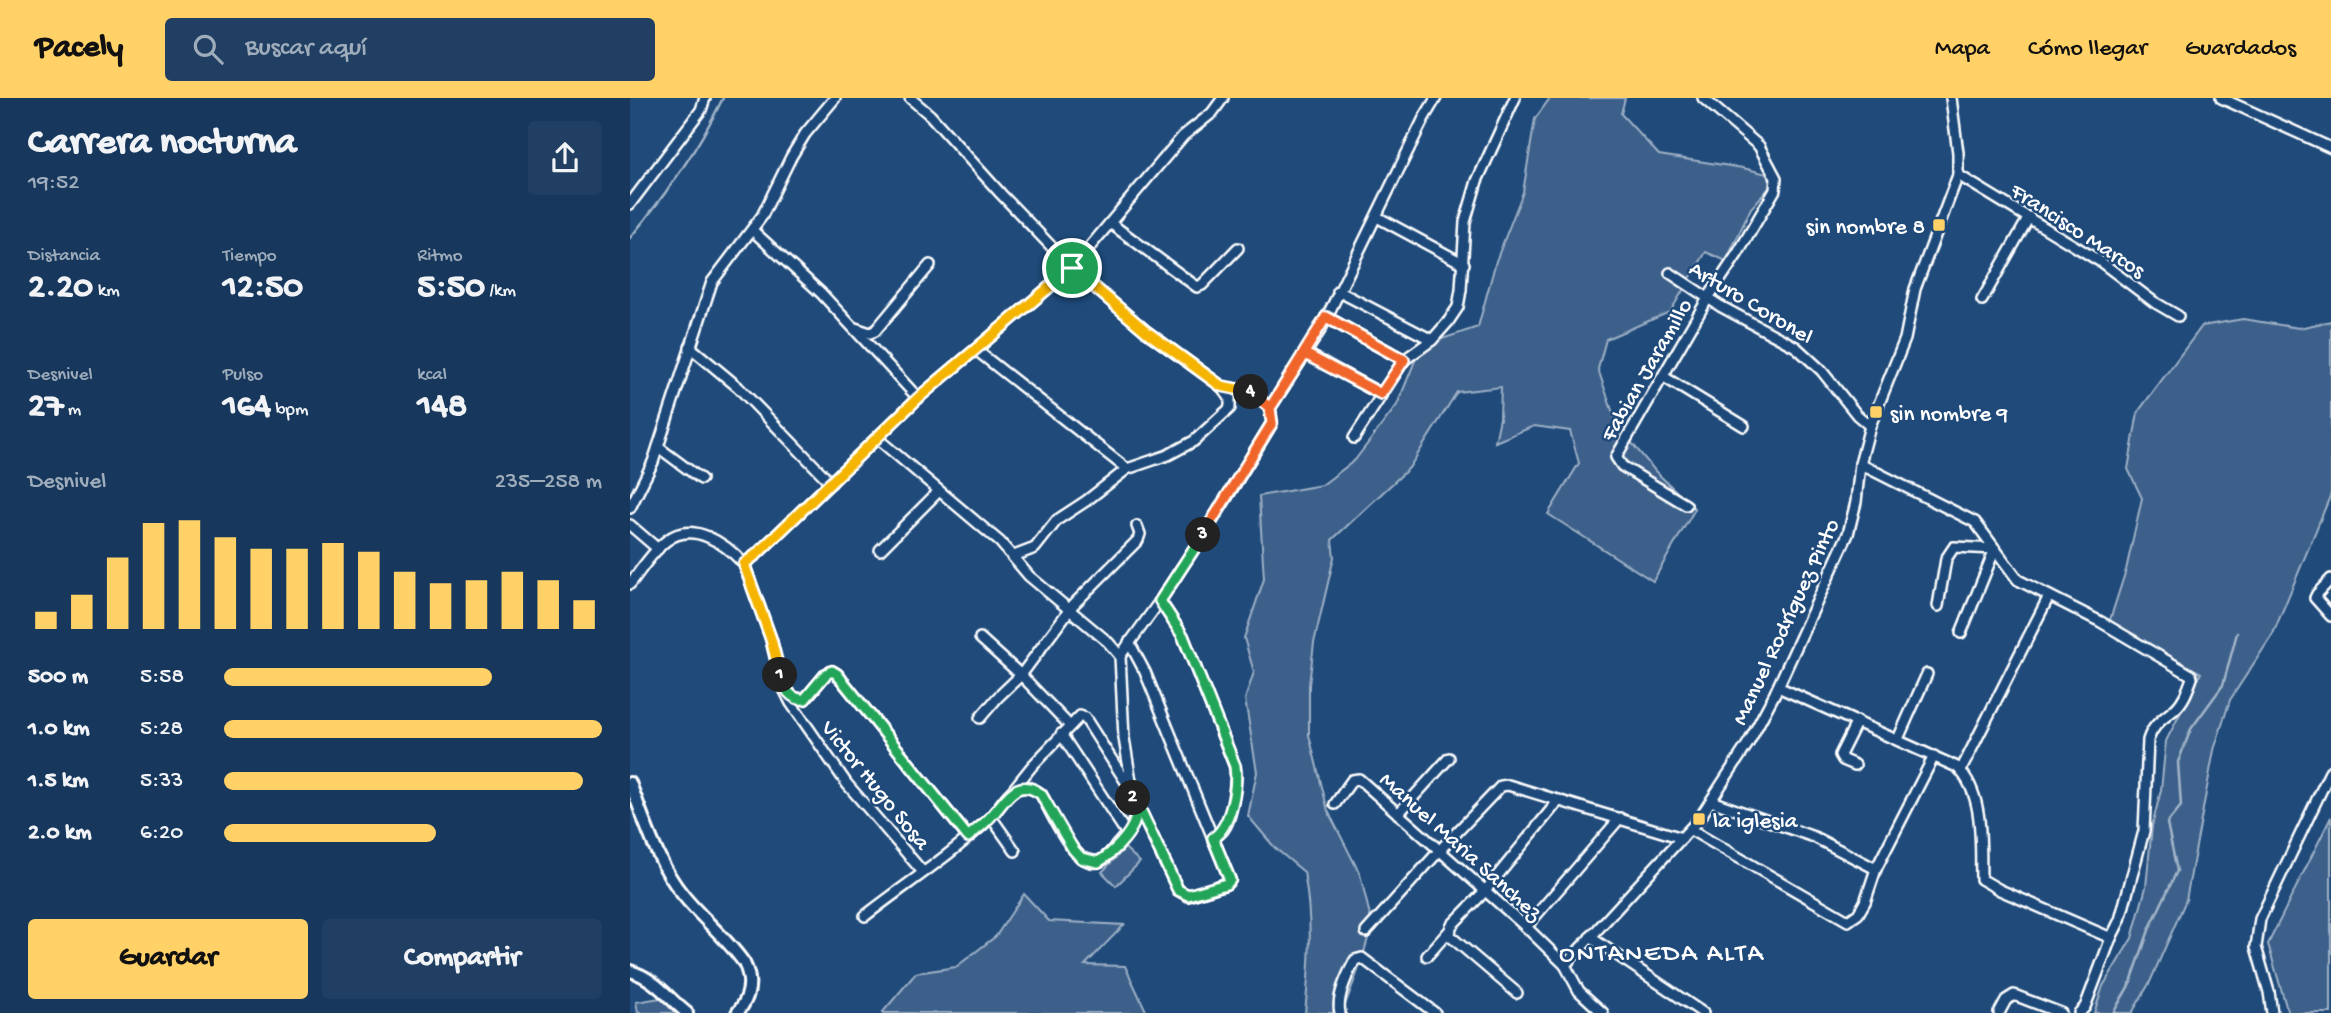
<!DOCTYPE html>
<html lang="es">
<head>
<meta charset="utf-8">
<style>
	body { margin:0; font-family:"Gochi Hand",sans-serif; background:#203f62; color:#f1f3f6; height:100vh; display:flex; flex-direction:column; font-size:26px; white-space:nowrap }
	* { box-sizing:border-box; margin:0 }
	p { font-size:23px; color:#9eacbb }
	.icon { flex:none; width:38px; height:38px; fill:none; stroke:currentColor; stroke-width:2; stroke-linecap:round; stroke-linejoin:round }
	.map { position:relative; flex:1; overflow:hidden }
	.details { display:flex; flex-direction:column; background:#17385c; width:630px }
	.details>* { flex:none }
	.pin { position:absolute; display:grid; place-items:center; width:60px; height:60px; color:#fff; margin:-30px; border:4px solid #fff; border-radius:50%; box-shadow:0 2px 7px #0007 }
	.km { position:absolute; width:35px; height:35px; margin:-18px; border-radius:50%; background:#222; color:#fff; font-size:19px; line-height:35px; text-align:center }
	.round { display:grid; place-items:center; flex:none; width:74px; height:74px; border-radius:7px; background:#203f62 }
	.head { display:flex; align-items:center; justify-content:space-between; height:119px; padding:0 28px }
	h1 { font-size:38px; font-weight:700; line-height:52px }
	.figures { display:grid; grid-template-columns:repeat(3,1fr); gap:10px; height:119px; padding:7px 28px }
	.figures div { display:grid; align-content:center }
	.figures b { font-size:35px; font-weight:700 }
	.figures small { font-size:19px; font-weight:400 }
	.figures p { font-size:19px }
	.chart { height:196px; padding:14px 28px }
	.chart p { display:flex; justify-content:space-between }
	.chart svg { width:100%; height:126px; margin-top:7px; stroke:#ffd166; stroke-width:6 }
	.primary-button { display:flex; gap:14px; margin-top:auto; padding:14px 28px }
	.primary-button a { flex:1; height:80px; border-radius:7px; background:#ffd166; color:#111; font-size:28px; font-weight:700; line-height:80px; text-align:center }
	.primary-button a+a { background:#203f62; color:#f1f3f6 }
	ul { padding:0 28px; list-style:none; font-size:23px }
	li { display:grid; grid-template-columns:112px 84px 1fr; align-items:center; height:52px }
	li i { height:18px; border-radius:9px; background:#ffd166 }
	header { display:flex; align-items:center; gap:42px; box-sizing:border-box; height:98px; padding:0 35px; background:#ffd166; color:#111 }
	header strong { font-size:33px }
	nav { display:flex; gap:38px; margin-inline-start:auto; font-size:24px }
	.search { width:490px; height:63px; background:#203f62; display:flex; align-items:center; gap:18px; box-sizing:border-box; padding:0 24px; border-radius:7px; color:#9eacbb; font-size:26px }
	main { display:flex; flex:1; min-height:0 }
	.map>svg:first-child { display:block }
	.green { fill:#3c618b; stroke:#9eb0c5; stroke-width:2 }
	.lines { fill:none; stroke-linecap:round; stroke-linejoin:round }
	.stream { stroke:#a3b5c8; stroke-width:2.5 }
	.minor-casing { stroke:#fff; stroke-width:14 }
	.tertiary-casing { stroke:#fff; stroke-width:16 }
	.minor { stroke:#1f4a7a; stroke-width:9 }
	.tertiary { stroke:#1f4a7a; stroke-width:10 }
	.split-1-casing { stroke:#fff; stroke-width:14 }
	.split-2-casing { stroke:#fff; stroke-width:14 }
	.split-3-casing { stroke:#fff; stroke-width:14 }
	.split-4-casing { stroke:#fff; stroke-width:14 }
	.split-5-casing { stroke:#fff; stroke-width:14 }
	.split-1 { stroke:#f5b400; stroke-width:9 }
	.split-2 { stroke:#22a559; stroke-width:9 }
	.split-3 { stroke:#22a559; stroke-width:9 }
	.split-4 { stroke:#f0652b; stroke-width:9 }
	.split-5 { stroke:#f5b400; stroke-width:9 }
	.poi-dot { fill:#ffd166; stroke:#1f4a7a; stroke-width:2.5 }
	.labels { text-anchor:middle; stroke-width:5; stroke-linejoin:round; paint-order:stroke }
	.poi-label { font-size:23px; fill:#fff; stroke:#1f4a7a; text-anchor:start }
	.street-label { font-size:23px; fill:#fff; stroke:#1f4a7a }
	.quarter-label { font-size:26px; letter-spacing:2px; fill:#fff; stroke:#1f4a7a }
</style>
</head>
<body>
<header>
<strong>Pacely</strong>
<div class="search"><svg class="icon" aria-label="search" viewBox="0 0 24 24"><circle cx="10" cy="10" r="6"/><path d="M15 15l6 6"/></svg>Buscar aquí</div>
<nav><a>Mapa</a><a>Cómo llegar</a><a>Guardados</a></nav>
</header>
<main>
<section class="details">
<div class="head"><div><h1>Carrera nocturna</h1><p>19:52</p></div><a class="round"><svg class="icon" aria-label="share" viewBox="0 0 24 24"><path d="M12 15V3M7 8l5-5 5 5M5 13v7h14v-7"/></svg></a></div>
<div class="figures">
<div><p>Distancia</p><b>2.20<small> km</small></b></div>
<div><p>Tiempo</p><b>12:50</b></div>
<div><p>Ritmo</p><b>5:50<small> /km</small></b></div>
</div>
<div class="figures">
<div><p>Desnivel</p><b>27<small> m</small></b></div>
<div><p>Pulso</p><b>164<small> bpm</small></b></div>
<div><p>kcal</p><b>148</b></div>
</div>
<div class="chart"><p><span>Desnivel</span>235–258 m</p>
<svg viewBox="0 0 160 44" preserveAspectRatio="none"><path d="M5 44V38M15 44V32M25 44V19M35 44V7M45 44V6M55 44V12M65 44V16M75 44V16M85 44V14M95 44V17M105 44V24M115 44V28M125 44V27M135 44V24M145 44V27M155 44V34"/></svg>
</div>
<ul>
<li><b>500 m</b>5:58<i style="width:71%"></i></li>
<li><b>1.0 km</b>5:28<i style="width:100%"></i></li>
<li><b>1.5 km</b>5:33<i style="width:95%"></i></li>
<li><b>2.0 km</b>6:20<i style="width:56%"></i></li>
</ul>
<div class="primary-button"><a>Guardar</a><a>Compartir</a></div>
</section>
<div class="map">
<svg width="1701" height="915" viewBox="0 0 1701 915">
	<rect width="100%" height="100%" fill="#1f4a7a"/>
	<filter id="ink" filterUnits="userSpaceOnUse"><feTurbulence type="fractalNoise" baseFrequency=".0143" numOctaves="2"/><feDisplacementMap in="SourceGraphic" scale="14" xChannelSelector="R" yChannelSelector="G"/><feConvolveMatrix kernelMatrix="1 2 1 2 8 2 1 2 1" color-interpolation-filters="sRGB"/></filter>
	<g filter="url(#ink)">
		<g class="green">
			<path d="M920 0H995L991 16 1029 57 1113 70 1149 79 1121 110 1096 163 1076 154 1040 214 976 241 968 271 987 327 1026 374 1065 411 1023 483 918 416 949 365 940 333 904 328 865 344 870 320 871 289 827 294 779 370 702 442 704 459 684 545 679 587V637L698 713 730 776 742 826 731 865 712 915H675C680 864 683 825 674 774L645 750 618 718 627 674 615 601 624 574 614 540 634 481 629 398 692 387 725 362 767 307 791 248 848 229 866 163 893 94 905 21Z"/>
			<path d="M1613 221 1669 230 1701 223V396L1643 536 1600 602 1584 652 1556 802 1520 884 1502 915H1464L1473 888 1502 840 1516 789 1522 728 1531 692 1536 643 1571 575 1479 525 1496 472 1512 400 1498 371 1508 314 1572 228Z"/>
			<path d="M1701 719V915H1658L1638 846Z"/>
			<path d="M495 750 510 764 486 788 472 774Z"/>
			<path d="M394 796 419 823 494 827 455 867 495 868 517 915H252L286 875 326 869 366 838Z"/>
			<path d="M30 900 53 915H8L6 904Z"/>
		</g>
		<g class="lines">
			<g class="stream">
				<path d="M0 140C37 95 67 53 93 0"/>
				<path d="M1483 915 1501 884 1519 832 1547 773 1537 725 1551 708 1548 664 1561 631 1593 587 1607 535"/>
			</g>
			<defs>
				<g id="minor">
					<path d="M280 0 300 17 371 96 442 170 517 234 591 288 621 294 640 310"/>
					<path d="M1591 0 1701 50"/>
					<path d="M1328 77 1471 164 1524 204 1548 218"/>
					<path d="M0 106 71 12 75 0"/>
					<path d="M747 119 834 166"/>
					<path d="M480 125 567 189 572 187 608 150"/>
					<path d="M122 132 191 195 288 300"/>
					<path d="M1040 175 1090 208 1166 249 1191 272 1227 317 1240 328"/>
					<path d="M708 193 802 242"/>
					<path d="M1352 202 1399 119"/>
					<path d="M696 219 774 262"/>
					<path d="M225 230 240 235 245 233 300 167"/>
					<path d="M60 249 108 289 201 385"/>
					<path d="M346 252 497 371"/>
					<path d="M675 255 751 296"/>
					<path d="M1034 279 1114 328"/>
					<path d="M724 340 774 262 802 242 818 224 828 209 831 192 835 124 847 83 885 0"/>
					<path d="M248 341 370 444 399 478 478 544 490 558"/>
					<path d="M28 349 71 381"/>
					<path d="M1056 407 992 368 986 359 1078 200 1108 155 1145 92 1146 80 1129 48 1073 0"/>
					<path d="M0 410 23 364 82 184 132 118 161 59 175 36 205 0"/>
					<path d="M0 427 28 451"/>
					<path d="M250 452 309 393"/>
					<path d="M384 458 405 450 427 422 456 403 497 371 538 357 564 343 600 310V300L591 288"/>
					<path d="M114 466 141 541 152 587 161 605 217 686 292 773"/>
					<path d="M1701 481 1687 496 1685 500 1701 518"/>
					<path d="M0 486C11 472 22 454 36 443 62 422 95 445 114 466L128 455 288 300 442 170 553 38 582 15 593 0"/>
					<path d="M530 503 553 538 605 669C607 682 602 722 593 732 591 735 586 738 583 740"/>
					<path d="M1308 508 1316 461 1324 449 1365 451 1331 535"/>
					<path d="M350 540 391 577 439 627"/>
					<path d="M499 544 515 574 600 782 596 786 558 798 548 792 507 706"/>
					<path d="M1148 589 1327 669C1355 696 1350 746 1351 781L1370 792 1481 840 1490 822 1514 733 1518 642C1523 626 1533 621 1545 611 1554 603 1558 591 1562 580L1561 577 1471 524 1388 482 1345 424 1230 366"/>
					<path d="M157 592 164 600 175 601 196 576 202 573 207 576 338 739"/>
					<path d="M350 620 368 599 391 577 443 507 508 442 510 436 507 428"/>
					<path d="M431 636 497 736"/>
					<path d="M1268 641 1297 576"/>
					<path d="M1225 667 1213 662 1210 657 1227 623"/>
					<path d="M1331 672 1419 498"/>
					<path d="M382 693 402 668 450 618 455 620 498 687"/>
					<path d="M1081 703 1184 739 1246 771"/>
					<path d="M705 706 722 682 729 681 896 829 935 867"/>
					<path d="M768 716 819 660"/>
					<path d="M361 719 385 753"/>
					<path d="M1061 732 1218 823 1228 816 1235 804 1246 771 1304 658"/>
					<path d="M235 818C276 786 323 756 360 720 368 712 373 701 381 694 390 686 402 689 411 696 420 712 444 769 467 764 474 763 480 755 484 750 495 738 503 730 506 714L494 640 490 558 530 503 588 414 639 330 642 325 640 310 691 231 794 20 806 0"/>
					<path d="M896 829 990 720"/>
					<path d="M736 834 809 753 871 688 878 687 1052 740"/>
					<path d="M960 839 1073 915"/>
					<path d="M797 858 819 833"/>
					<path d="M887 895 820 838 821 828 855 793 929 702"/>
					<path d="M710 915C706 899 717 877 725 862L732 860 805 915"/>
					<path d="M973 915 949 893 935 867 1069 721 1119 644 1145 595 1218 436 1226 404 1230 366 1240 328 1275 241 1285 191 1328 77V55L1321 0"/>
					<path d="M1369 915 1376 902 1384 897 1431 915"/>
					<path d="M1449 915 1455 909 1481 840"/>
					<path d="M1642 915 1639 894 1626 849 1630 821 1701 672"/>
				</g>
				<g id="tertiary">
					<path d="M0 685C15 723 27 765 53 797 72 821 97 840 114 865 123 883 120 900 107 915"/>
					<path d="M0 873C25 880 38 900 57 915"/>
				</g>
			</defs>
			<use href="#minor" class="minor-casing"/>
			<use href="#tertiary" class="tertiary-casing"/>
			<use href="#minor" class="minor"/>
			<use href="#tertiary" class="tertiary"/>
		</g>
	</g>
	<g class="lines" filter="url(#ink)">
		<defs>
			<path id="split-1" d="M150 577 141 541 114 466 128 455 288 300 442 170"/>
			<path id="split-2" d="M150 577C153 589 161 603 175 601L196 576 202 573 207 576 338 739C346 732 356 725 363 716 377 701 387 678 411 696L443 751 451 760 468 764C481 757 501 737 505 722 506 714 504 708 503 700"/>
			<path id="split-3" d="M503 700 501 692 548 792 558 797 596 786 600 782 583 740C601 728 608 689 605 668L553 538 530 503 573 437"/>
			<path id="split-4" d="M573 437 639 330 642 325 640 310 675 256 751 296 774 262 696 219 640 310 621 294"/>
			<path id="split-5" d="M442 170 517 234 591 288 621 294"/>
		</defs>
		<use href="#split-1" class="split-1-casing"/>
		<use href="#split-2" class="split-2-casing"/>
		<use href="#split-3" class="split-3-casing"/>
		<use href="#split-4" class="split-4-casing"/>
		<use href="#split-5" class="split-5-casing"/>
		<use href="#split-1" class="split-1"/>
		<use href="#split-2" class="split-2"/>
		<use href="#split-3" class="split-3"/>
		<use href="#split-4" class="split-4"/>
		<use href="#split-5" class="split-5"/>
	</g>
	<g class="poi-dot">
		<rect x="1302" y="120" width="14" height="14" rx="3.5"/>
		<rect x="1239" y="307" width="14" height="14" rx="3.5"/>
		<rect x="1062" y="714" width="14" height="14" rx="3.5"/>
	</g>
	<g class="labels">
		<g class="poi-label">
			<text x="1295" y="135" text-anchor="end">sin nombre 8</text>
			<text x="1260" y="322">sin nombre 9</text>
			<text x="1083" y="729">la iglesia</text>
		</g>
		<g class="street-label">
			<text transform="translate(1449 131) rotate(33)" y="8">Francisco Marcos</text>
			<text transform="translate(1122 203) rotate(31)" y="8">Arturo Coronel</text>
			<text transform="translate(1015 271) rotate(-60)" y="8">Fabian Jaramillo</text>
			<text transform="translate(1154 523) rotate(-65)" y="8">Manuel Rodríguez Pinto</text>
			<text transform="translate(247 686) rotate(51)" y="8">Victor Hugo Sosa</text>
			<text transform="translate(832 747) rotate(42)" y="8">Manuel Maria Sanchez</text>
		</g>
		<g class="quarter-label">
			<text x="1032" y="862">ONTANEDA ALTA</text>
		</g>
	</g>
</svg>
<div class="pin" style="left:442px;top:170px;background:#1e9e55"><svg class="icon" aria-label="arrive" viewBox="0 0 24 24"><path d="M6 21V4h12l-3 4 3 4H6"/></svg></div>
<b class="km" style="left:150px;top:577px">1</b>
<b class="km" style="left:503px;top:700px">2</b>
<b class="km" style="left:573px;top:437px">3</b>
<b class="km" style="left:621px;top:294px">4</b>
</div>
</main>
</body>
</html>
